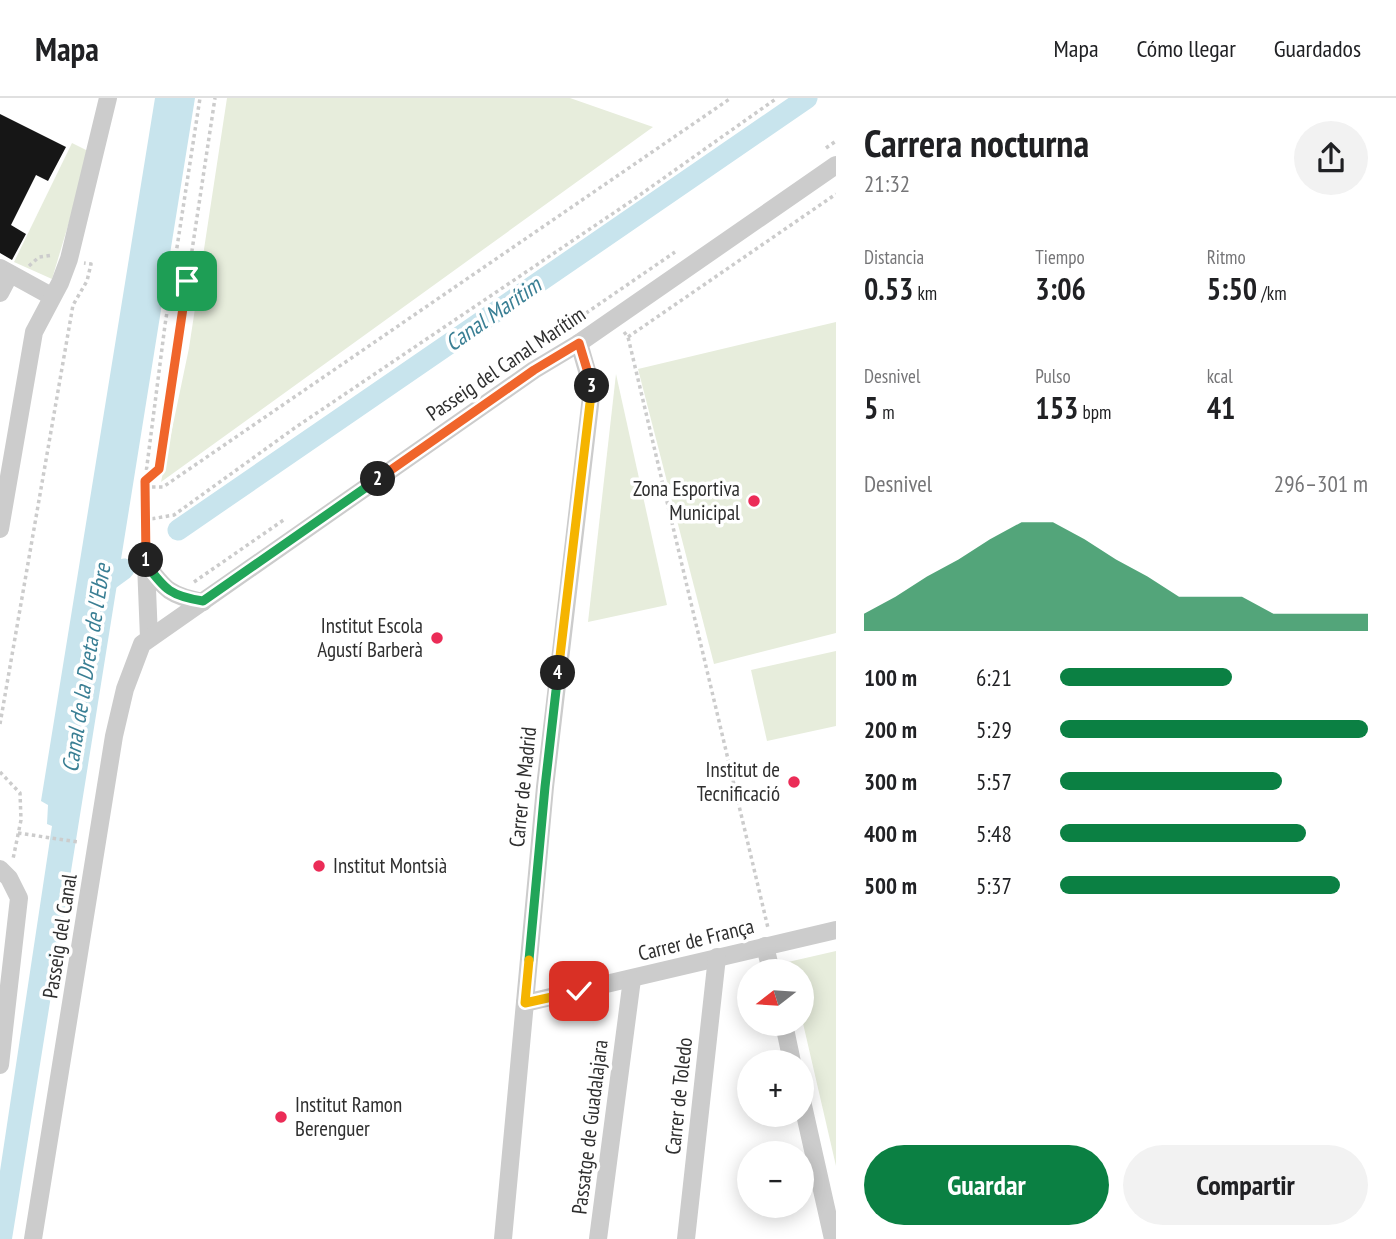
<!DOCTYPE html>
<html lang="es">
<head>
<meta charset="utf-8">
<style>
	body { margin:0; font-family:"PT Sans Narrow",sans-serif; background:#f2f2f2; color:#202124; height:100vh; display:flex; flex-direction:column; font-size:26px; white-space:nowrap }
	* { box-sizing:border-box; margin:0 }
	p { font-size:23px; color:#757577 }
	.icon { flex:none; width:38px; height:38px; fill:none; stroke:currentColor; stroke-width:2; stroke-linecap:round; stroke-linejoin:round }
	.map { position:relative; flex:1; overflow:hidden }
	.drawer { display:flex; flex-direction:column; background:#fff; width:560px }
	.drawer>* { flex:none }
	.needle { width:46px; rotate:253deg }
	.fabs { position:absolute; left:737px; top:861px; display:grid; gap:14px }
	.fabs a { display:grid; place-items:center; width:77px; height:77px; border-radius:50%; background:#fff; box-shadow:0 4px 18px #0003; font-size:35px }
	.pin { position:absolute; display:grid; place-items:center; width:60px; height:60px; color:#fff; margin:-30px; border-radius:14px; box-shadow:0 4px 10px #0006 }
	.km { position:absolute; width:35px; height:35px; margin:-18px; border-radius:50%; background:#222; color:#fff; font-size:19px; line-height:35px; text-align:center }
	.round { display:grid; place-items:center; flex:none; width:74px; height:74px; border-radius:37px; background:#f2f2f2 }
	.head { display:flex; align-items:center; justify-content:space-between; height:119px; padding:0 28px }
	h1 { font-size:38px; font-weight:600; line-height:52px }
	.figures { display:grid; grid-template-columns:repeat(3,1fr); gap:10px; height:119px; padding:7px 28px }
	.figures div { display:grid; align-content:center }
	.figures b { font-size:30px; font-weight:600 }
	.figures small { font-size:19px; font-weight:400 }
	.figures p { font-size:19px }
	.chart { height:196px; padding:14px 28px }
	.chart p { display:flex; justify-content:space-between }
	.chart svg { width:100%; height:126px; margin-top:7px; fill:#0b8043; opacity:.7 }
	.cta { display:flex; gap:14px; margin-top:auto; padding:14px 28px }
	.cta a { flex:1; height:80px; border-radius:42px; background:#0b8043; color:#fff; font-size:28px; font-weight:600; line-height:80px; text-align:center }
	.cta a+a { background:#f2f2f2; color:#202124 }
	ul { padding:0 28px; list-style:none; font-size:23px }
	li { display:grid; grid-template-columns:112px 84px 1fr; align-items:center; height:52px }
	li i { height:18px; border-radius:9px; background:#0b8043 }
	header { display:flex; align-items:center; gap:42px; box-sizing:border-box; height:98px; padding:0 35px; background:#fff; border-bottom:2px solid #e0e0e0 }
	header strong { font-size:33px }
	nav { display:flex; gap:38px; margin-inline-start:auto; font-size:24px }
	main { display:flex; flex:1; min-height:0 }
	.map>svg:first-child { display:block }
	.green { fill:#e7eddc }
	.water { fill:#c8e4ed }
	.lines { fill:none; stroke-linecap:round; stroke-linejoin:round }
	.canal { stroke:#c8e4ed; stroke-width:21 }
	.building { fill:#161616 }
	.path { stroke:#ccc; stroke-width:3.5; stroke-dasharray:3.5 3.5; stroke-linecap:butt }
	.street { stroke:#ccc; stroke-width:18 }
	.split-1-casing { stroke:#fff; stroke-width:14 }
	.split-2-casing { stroke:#fff; stroke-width:14 }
	.split-3-casing { stroke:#fff; stroke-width:14 }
	.split-4-casing { stroke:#fff; stroke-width:14 }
	.split-5-casing { stroke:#fff; stroke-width:14 }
	.split-6-casing { stroke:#fff; stroke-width:14 }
	.split-1 { stroke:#f0652b; stroke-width:9 }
	.split-2 { stroke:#22a559; stroke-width:9 }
	.split-3 { stroke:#f0652b; stroke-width:9 }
	.split-4 { stroke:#f5b400; stroke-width:9 }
	.split-5 { stroke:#22a559; stroke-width:9 }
	.split-6 { stroke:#f5b400; stroke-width:9 }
	.poi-dot { fill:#eb2c57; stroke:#fff; stroke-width:2.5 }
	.labels { text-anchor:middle; stroke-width:7; stroke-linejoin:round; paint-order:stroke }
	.street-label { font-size:21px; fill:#2f2f2f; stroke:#fff }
	.poi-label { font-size:21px; fill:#2f2f2f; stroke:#fff; text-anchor:end }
	.water-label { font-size:23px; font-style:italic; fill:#3a7f94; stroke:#fff }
</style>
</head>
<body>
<header>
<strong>Mapa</strong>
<nav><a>Mapa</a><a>Cómo llegar</a><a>Guardados</a></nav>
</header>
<main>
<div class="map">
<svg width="836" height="1141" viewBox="0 0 836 1141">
	<rect width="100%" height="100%" fill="#fff"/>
	<g class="green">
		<path d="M227 0H570L653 29 161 384 189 250Z"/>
		<path d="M72 45 90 54 52 181 14 164Z"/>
		<path d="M836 224V535L714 566 638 271Z"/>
		<path d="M616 276 667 507 588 524Z"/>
		<path d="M836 553V628L767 643 751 572Z"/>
		<path d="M836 853V1068L802 921V873H790L788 864Z"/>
	</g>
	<path class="water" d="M155 0H195L12 1141H0V1073L52 728 47 726 48 707 41 703Z"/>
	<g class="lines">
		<g class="canal">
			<path d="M178 432 807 0"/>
			<path d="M98 490 124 471"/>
		</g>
	</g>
	<path class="building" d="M0 16 66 49 48 83 36 77 11 127 26 136 12 162 0 155Z"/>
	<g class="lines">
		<g class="path">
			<path d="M826 50 836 43"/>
			<path d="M29 168 39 159 53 157"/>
			<path d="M624 234 628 239 768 830"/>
			<path d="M557 235 675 154"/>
			<path d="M628 239 836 96"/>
			<path d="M145 383 159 371 215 0"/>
			<path d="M145 389H163L731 0"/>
			<path d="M145 422 174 417 296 329 627 106 777 0"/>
			<path d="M146 449 145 383 165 227 200 0"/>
			<path d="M194 484 285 421"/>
			<path d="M0 626 73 207 87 183 91 166 84 165"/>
			<path d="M0 674 20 695 21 722 13 761"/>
			<path d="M18 735 78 744"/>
		</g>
		<g class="street">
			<path d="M0 170 51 198"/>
			<path d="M0 195 10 176"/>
			<path d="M0 431 34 234 60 185 69 161 108 0"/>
			<path d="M146 466 149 540"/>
			<path d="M146 466C165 492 171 498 203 504"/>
			<path d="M0 771 9 780 19 800 0 967"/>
			<path d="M765 848 771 873"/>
			<path d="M525 905 836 832"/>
			<path d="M784 926 792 964"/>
			<path d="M802 1003 833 1141"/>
			<path d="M33 1141 114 638 125 591 142 546 534 272 579 245 836 67"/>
			<path d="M503 1141 545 689 592 290 579 245"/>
			<path d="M598 1141 632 881"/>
			<path d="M686 1141 717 859"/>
		</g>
	</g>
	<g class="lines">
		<defs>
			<path id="split-1" d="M146 462 145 383 159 371 187 183"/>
			<path id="split-2" d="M146 462V466C165 492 171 498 203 503L378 381"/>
			<path id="split-3" d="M378 381 534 272 579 245 592 288"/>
			<path id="split-4" d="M558 575 592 288"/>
			<path id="split-5" d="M529 862 545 689 558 575"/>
			<path id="split-6" d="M529 862 525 905 579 893"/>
		</defs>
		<use href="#split-1" class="split-1-casing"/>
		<use href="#split-2" class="split-2-casing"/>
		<use href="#split-3" class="split-3-casing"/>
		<use href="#split-4" class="split-4-casing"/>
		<use href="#split-5" class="split-5-casing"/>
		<use href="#split-6" class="split-6-casing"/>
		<use href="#split-1" class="split-1"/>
		<use href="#split-2" class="split-2"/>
		<use href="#split-3" class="split-3"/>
		<use href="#split-4" class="split-4"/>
		<use href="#split-5" class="split-5"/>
		<use href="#split-6" class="split-6"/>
	</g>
	<g class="poi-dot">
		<circle cx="754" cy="403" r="7"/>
		<circle cx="437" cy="540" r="7"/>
		<circle cx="794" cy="684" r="7"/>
		<circle cx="319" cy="768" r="7"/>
		<circle cx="281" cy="1019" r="7"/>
	</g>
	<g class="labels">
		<g class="street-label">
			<text transform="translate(506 266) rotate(-34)" y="7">Passeig del Canal Marítim</text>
			<text transform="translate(523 689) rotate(-84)" y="7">Carrer de Madrid</text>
			<text transform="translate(60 838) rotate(-81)" y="7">Passeig del Canal</text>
			<text transform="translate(696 842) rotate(-14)" y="7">Carrer de França</text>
			<text transform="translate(679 998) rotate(-84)" y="7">Carrer de Toledo</text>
			<text transform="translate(590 1029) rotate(-83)" y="7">Passatge de Guadalajara</text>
		</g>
		<g class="poi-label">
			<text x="740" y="398">Zona Esportiva<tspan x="740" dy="24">Municipal</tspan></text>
			<text x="423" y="535">Institut Escola<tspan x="423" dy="24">Agustí Barberà</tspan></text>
			<text x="780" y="679">Institut de<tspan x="780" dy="24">Tecnificació</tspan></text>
			<text x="333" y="775" text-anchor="start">Institut Montsià</text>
			<text x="295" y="1014" text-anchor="start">Institut Ramon<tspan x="295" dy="24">Berenguer</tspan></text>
		</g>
		<g class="water-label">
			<text transform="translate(493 216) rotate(-35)" y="8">Canal Marítim</text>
			<text transform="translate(86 570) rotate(-81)" y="8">Canal de la Dreta de l'Ebre</text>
		</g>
	</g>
</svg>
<div class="fabs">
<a><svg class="needle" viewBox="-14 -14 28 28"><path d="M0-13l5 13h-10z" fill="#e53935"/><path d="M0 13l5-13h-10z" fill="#757577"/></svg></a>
<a>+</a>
<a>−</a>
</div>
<div class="pin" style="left:187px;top:183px;background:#1e9e55"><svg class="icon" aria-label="arrive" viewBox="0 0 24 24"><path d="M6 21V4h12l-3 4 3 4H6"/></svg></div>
<div class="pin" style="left:579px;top:893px;background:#d93025"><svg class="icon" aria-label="check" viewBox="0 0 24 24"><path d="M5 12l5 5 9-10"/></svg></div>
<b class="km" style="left:146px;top:462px">1</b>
<b class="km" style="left:378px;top:381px">2</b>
<b class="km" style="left:592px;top:288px">3</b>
<b class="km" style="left:558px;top:575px">4</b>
</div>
<section class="drawer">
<div class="head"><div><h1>Carrera nocturna</h1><p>21:32</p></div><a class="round"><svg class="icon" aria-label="share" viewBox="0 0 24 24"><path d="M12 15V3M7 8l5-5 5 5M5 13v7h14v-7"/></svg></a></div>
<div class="figures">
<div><p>Distancia</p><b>0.53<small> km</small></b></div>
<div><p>Tiempo</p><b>3:06</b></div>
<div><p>Ritmo</p><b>5:50<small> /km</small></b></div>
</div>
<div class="figures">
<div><p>Desnivel</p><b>5<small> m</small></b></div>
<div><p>Pulso</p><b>153<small> bpm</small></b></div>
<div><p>kcal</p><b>41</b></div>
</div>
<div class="chart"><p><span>Desnivel</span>296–301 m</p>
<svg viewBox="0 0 160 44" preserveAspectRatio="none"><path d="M0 44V38L10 32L20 25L30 19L40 12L50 6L60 6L70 12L80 19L90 25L100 32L110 32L120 32L130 38L140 38L150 38L160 38V44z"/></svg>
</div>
<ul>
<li><b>100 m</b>6:21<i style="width:56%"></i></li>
<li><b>200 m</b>5:29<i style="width:100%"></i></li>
<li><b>300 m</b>5:57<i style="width:72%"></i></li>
<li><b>400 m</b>5:48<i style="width:80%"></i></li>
<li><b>500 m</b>5:37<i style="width:91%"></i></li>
</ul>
<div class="cta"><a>Guardar</a><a>Compartir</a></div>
</section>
</main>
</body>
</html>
